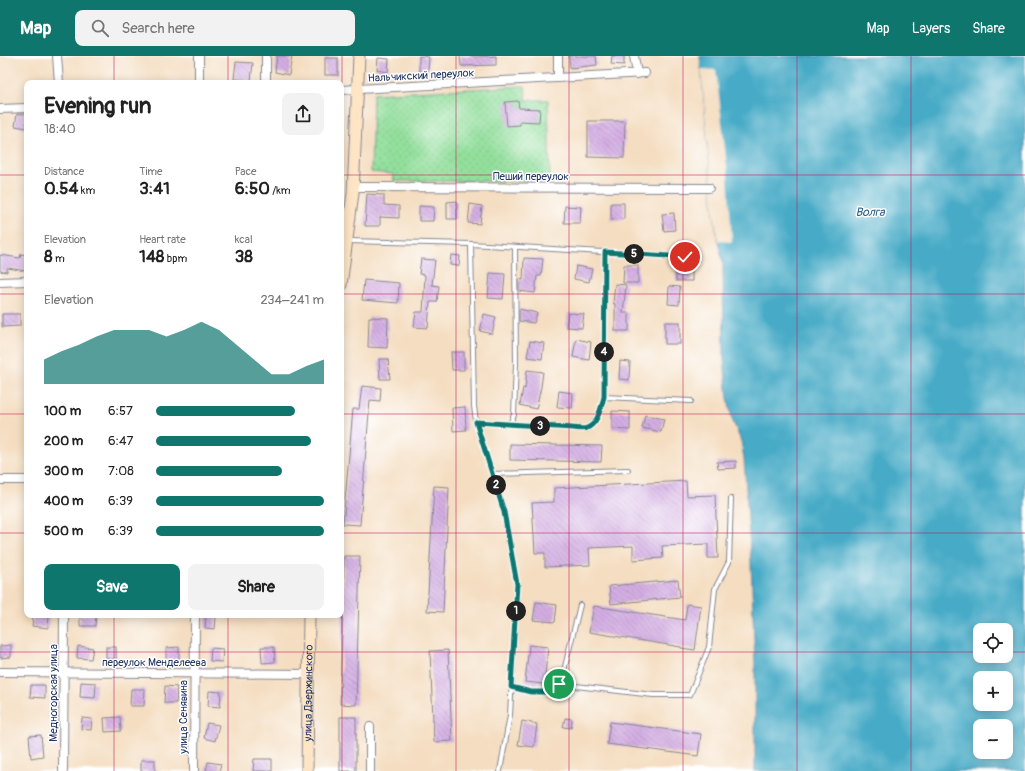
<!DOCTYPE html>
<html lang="en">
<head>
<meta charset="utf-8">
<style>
	body { margin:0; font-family:Pangolin,sans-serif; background:#f2f2f2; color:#222; height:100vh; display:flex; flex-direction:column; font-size:15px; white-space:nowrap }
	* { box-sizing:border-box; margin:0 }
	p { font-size:13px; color:#767676 }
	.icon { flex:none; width:22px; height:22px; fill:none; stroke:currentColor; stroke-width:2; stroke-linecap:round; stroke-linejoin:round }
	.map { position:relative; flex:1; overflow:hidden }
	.details { position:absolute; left:24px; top:24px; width:320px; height:538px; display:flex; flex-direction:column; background:#fff; border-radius:8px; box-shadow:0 2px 10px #0003 }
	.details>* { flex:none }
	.controls { position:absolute; left:973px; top:567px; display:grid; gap:8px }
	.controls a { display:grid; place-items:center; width:40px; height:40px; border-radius:8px; background:#fff; box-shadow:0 2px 10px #0003; font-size:20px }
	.pin { position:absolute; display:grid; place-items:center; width:34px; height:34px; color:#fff; margin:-17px; border:2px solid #fff; border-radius:50%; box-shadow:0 1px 4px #0007 }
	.km { position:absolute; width:20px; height:20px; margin:-10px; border-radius:50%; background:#222; color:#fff; font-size:11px; line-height:20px; text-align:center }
	.round { display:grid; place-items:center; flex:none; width:42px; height:42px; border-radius:8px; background:#f2f2f2 }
	.summary { display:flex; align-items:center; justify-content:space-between; height:68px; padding:0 20px }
	h1 { font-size:22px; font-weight:700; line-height:30px }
	.metrics { display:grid; grid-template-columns:repeat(3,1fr); gap:6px; height:68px; padding:4px 20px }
	.metrics div { display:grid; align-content:center }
	.metrics b { font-size:17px; font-weight:700 }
	.metrics small { font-size:11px; font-weight:400 }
	.metrics p { font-size:11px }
	.chart { height:112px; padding:8px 20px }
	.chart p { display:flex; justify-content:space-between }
	.chart svg { width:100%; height:72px; margin-top:4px; fill:#0f766e; opacity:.7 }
	.cta { display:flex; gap:8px; margin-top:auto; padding:8px 20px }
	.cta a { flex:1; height:46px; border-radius:8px; background:#0f766e; color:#fff; font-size:16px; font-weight:700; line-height:46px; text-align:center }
	.cta a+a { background:#f2f2f2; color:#222 }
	ul { padding:0 20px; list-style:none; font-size:13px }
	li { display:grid; grid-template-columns:64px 48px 1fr; align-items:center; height:30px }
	li i { height:10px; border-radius:5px; background:#0f766e }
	header { display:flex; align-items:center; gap:24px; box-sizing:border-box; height:56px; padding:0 20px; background:#0f766e; color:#fff }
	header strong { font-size:19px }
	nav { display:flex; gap:22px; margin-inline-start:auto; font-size:14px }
	.search { width:280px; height:36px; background:#f2f2f2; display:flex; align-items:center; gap:10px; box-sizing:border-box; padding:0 14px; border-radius:8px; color:#767676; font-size:15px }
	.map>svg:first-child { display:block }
	.green { fill:url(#green-dots); stroke:#57877d }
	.water { fill:#47aac6; stroke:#316c92; fill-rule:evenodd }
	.pier { fill:#f4ddc0 }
	.building { fill:url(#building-back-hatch) }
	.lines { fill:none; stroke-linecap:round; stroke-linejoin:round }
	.lane-casing { stroke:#88868f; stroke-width:6 }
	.street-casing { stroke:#88868f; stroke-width:10 }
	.secondary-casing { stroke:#88868f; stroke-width:13 }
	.lane { stroke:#fff; stroke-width:4 }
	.street { stroke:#fff; stroke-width:8 }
	.secondary { stroke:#fde5c5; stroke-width:11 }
	.route-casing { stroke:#fff; stroke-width:8 }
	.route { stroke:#0f766e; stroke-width:5 }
	.grid { fill:none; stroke:#c2185b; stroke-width:1; stroke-opacity:0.55 }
	.labels { text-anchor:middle; stroke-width:3; stroke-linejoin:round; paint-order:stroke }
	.street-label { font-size:11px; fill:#1b2f5e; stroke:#fff }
	.water-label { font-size:12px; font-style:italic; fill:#2d6088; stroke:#fff }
</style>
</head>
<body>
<header>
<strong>Map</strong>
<div class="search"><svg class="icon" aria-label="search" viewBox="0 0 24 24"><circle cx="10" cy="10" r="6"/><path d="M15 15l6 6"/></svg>Search here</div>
<nav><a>Map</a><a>Layers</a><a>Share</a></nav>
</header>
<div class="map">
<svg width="1025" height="715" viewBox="0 0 1025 715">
	<defs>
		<pattern id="green-dots" width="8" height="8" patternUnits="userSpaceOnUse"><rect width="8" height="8" fill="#93df9c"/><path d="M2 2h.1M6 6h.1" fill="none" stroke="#7ec089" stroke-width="1.8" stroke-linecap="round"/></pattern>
		<pattern id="building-back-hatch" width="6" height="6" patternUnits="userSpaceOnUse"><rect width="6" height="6" fill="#d4aee3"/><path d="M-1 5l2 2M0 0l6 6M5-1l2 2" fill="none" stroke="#ab8ebb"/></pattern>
	</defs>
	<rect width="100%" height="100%" fill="#fff"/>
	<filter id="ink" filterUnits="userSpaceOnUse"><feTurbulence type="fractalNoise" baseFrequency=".025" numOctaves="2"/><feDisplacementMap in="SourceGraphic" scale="8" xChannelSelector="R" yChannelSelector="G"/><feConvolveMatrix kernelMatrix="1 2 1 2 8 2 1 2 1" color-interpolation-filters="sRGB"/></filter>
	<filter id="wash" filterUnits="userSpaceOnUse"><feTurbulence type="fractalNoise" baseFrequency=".012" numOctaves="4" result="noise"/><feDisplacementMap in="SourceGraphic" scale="16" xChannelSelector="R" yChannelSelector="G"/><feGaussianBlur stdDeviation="0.9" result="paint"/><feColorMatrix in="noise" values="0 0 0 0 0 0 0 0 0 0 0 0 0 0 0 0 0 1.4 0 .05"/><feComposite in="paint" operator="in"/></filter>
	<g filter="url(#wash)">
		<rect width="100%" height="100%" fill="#f4ddc0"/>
		<path class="green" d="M525 30 526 44H548L550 125H394L393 118 371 116 373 38Z"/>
		<path class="water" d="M700 0H1025V715H755V608L751 507 744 402 741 385 732 363 728 342 724 303 723 206 718 185 714 159ZM980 574H1006V600H980ZM980 622H1006V648H980ZM980 670H1006V696H980Z"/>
		<path class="pier" d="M701 13 716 14 728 120 732 186 718 185 714 159Z"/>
		<g id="blocks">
			<g class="building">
				<path d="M277 0H292L289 19 275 16Z"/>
				<path d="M419 0 429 1 428 15H419Z"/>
				<path d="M460 0H473V1L496 0V9L461 10Z"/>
				<path d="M569 0H596L597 9 570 12Z"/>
				<path d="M612 0H624V9L611 8Z"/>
				<rect x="325" y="2" width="13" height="17"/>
				<path d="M378 2 389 3 388 16 377 14Z"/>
				<path d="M236 6 253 7 251 25 234 23Z"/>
				<path d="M518 45 519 52 540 53 539 66 520 65V69L507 70 505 46Z"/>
				<path d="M17 58H27V72L15 70Z"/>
				<path d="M588 65H625L624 102 588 101Z"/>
				<path d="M367 138 384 139V149L399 150V162L380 161V170H365Z"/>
				<path d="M457 145V163H447V146Z"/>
				<path d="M611 147H624V163L611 164Z"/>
				<path d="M470 148 482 150 480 168 468 167Z"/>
				<path d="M419 150 434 151 433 165H419Z"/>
				<path d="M565 150 581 151 580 167H564Z"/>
				<path d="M674 157 675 174 664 175 662 158Z"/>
				<path d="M21 198 27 199V215L7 212V216L0 215V199L20 202Z"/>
				<path d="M451 199 460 200 459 210 450 209Z"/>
				<path d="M524 202 543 203 541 220H537L535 237 519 235V223L523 224Z"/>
				<path d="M421 203 435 204 432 229 439 230 437 246H430L428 272 414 271 416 256H423L425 219 419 218Z"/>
				<path d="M624 209H638V227H623Z"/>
				<path d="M576 210 592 213 589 226 574 223Z"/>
				<rect x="676" y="211" width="16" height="14"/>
				<path d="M490 217 505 218 503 243 488 242Z"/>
				<path d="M364 224 399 227 398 247 362 244Z"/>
				<path d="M615 228 626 229 623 257H629V275H615V248L613 247Z"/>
				<path d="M669 230 680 231 679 249 668 248Z"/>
				<path d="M519 253 537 257 534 267 519 265Z"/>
				<path d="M568 257 584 258 582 272 566 271Z"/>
				<path d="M2 258H20V270L2 271Z"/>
				<path d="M484 258 496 261 492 278 480 275Z"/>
				<path d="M369 261 388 262 387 292 368 291Z"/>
				<rect x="665" y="266" width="15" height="22"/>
				<path d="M576 283 591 286 589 304 573 301Z"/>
				<path d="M530 285 544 287 542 303 527 301Z"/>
				<path d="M451 296H464V314H452Z"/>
				<path d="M379 303H388L390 323H380Z"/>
				<path d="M620 305 630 306 629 324 619 323Z"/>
				<path d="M527 314 543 316 541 331 536 353 520 349 523 332 525 333Z"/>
				<path d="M362 330 381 332 380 345 370 344 360 469 343 468 353 353H359Z"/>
				<path d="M559 335 573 337 572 352 557 351Z"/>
				<path d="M465 351 466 374 453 375 452 352Z"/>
				<path d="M612 355 630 356V374L612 373Z"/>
				<path d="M645 359 664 363 661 376 642 372Z"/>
				<path d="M510 388 602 390 601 406 510 404Z"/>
				<path d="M736 405V412L718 413 717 406Z"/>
				<path d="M686 425 687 440 715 439 718 502H708V488L662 490 663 502 633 504V490L589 492 590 509 545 511V497H535L532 447 554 446V432Z"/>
				<path d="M434 430 449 431 443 556 427 555Z"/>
				<path d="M344 500H360L356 649 340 648Z"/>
				<path d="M678 524 680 541 611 548 609 530Z"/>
				<path d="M536 546 557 549 555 566 533 564Z"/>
				<path d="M687 548 701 550 695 594 681 592V591L589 576 594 550 685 564Z"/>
				<path d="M33 559H49L48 572 32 570Z"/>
				<path d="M80 559H96L95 570H80Z"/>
				<path d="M206 560 216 561 215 573 205 572Z"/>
				<path d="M11 589V601L0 602V590Z"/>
				<path d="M529 589 548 591 544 628 525 626Z"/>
				<path d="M78 590 93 592 91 603 77 602Z"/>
				<rect x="106" y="591" width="10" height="12"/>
				<path d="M179 591V604H166V592Z"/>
				<path d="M261 591H274L275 606 262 607Z"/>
				<path d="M211 592 223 593 222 606 210 605Z"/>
				<path d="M448 594 452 685 434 686 430 595Z"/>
				<path d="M81 626 96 627 95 642 80 641Z"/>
				<path d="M31 629H45V642L30 641Z"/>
				<path d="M165 630 177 631 176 647H164Z"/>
				<path d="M131 633H145L144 650H130Z"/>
				<path d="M209 635 221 636 220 651 208 650Z"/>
				<path d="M120 661 121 675 105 676 104 662Z"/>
				<rect x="340" y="661" width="16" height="54"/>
				<path d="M82 662 92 663 91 674 81 673Z"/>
				<path d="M565 662 572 663 571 672 563 671Z"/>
				<path d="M522 665 537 668 534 691 518 689Z"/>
				<path d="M610 666 701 678 698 700 607 688Z"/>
				<path d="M207 667 219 669 215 685 204 682Z"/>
				<path d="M41 679 43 700 31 702 29 680Z"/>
				<path d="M254 703H272V715H253Z"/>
				<rect x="141" y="704" width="14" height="11"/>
				<path d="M208 706 221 708 219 715H206Z"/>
			</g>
		</g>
	</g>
	<g filter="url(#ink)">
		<use href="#blocks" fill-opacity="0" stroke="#88868f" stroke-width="1"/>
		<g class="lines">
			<defs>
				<g id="lane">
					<path d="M347 185 471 188 685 201"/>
					<path d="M471 188 474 350 476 366 504 456 517 528 510 659 500 715"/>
					<path d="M604 341 691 345"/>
					<path d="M476 366 586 373C597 365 601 354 604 341L605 196"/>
					<path d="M510 368 514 359 516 307 515 191"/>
					<path d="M492 418 628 414"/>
					<path d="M559 628 653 639H690L709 591 715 533 729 506 731 443"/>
					<path d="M511 631 531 636H555L562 623 580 549"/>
				</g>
				<g id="street">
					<path d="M57 0 59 27"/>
					<path d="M558 0V22"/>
					<path d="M634 0 637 18"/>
					<path d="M199 27V0"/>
					<path d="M266 27V0"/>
					<path d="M341 34 645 17"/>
					<path d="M0 53 27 52"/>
					<path d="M353 131 709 132"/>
					<path d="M0 226 27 225"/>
					<path d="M0 424H27"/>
					<path d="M0 616 308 618"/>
					<path d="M63 715 64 559"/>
					<path d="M194 715 195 559"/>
					<path d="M370 715V671"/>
				</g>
				<g id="secondary">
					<path d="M341 229 353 137 359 0"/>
					<path id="s1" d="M307 715 309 559"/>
				</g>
			</defs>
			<use href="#lane" class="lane-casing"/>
			<use href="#street" class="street-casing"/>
			<use href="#secondary" class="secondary-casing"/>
			<use href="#lane" class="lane"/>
			<use href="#street" class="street"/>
			<use href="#secondary" class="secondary"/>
		</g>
	</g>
	<g class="lines" filter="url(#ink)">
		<defs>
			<path id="route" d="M559 628 555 636H531L511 631 517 528 504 456 476 366 573 372C577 372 583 374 587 372 598 368 601 351 604 341L605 196 685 201"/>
		</defs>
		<use href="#route" class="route-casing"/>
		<use href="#route" class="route"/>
	</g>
	<path class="grid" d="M114 0V27M228 0V27M342 0V715M456 0V715M569 0V715M683 0V715M797 0V715M911 0V715M0 119H27M341 119H1025M0 238H27M341 238H1025M0 358H27M341 358H1025M0 477H27M341 477H1025M114 559V715M228 559V715M0 596H980M1006 596H1025"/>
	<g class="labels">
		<g class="street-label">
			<text transform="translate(421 19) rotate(-3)" y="4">Нальчикский переулок</text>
			<text x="531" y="124">Пеший переулок</text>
			<text x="154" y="610">переулок Менделеева</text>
			<text transform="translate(53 637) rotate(-90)" y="4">Медногорская улица</text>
			<text dy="4" stroke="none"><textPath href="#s1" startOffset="78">улица Дзержинского</textPath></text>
			<text transform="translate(183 661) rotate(-90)" y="4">улица Сенявина</text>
		</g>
		<g class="water-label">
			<text x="870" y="160">Волга</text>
		</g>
	</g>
</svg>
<div class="controls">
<a><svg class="icon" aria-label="locate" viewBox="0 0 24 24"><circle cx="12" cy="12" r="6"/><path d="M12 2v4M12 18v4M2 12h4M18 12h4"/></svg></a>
<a>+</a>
<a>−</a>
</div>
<div class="pin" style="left:559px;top:628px;background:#1e9e55"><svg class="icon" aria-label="arrive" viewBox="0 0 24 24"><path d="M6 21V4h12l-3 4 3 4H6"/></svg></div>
<div class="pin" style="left:685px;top:201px;background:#d93025"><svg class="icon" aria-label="check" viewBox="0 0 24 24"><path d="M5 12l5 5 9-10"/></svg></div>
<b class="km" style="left:516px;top:555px">1</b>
<b class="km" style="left:496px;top:429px">2</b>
<b class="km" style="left:540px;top:370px">3</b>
<b class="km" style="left:604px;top:296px">4</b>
<b class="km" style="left:634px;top:198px">5</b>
<section class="details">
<div class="summary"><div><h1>Evening run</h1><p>18:40</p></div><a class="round"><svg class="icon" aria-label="share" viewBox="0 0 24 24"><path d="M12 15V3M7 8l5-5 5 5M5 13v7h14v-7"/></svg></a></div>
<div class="metrics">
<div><p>Distance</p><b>0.54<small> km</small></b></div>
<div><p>Time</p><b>3:41</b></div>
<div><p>Pace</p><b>6:50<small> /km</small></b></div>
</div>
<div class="metrics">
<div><p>Elevation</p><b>8<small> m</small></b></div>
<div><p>Heart rate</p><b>148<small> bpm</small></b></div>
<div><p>kcal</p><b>38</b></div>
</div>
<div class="chart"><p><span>Elevation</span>234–241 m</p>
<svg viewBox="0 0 160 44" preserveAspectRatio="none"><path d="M0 44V29L10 24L20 20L30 15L40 11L50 11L60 11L70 15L80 11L90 6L100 11L110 20L120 29L130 38L140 38L150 33L160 29V44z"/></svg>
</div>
<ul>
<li><b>100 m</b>6:57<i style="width:83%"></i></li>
<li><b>200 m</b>6:47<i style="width:92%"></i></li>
<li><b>300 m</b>7:08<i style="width:75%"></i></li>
<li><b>400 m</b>6:39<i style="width:100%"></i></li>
<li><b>500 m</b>6:39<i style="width:100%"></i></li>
</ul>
<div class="cta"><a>Save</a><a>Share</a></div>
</section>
</div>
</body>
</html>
